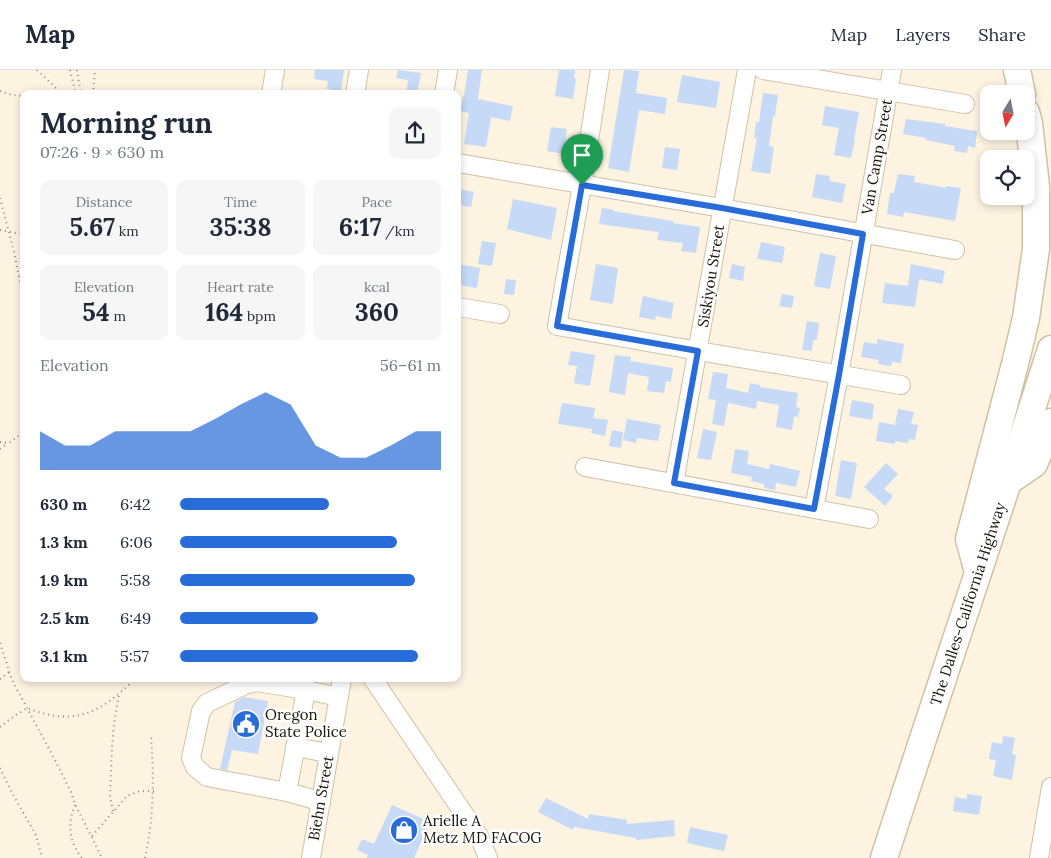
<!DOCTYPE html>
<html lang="en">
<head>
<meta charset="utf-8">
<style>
	body { margin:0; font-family:Lora,serif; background:#f6f6f7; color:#1f2937; height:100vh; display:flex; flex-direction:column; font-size:19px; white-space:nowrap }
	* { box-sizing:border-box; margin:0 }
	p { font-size:16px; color:#747a83 }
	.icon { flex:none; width:28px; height:28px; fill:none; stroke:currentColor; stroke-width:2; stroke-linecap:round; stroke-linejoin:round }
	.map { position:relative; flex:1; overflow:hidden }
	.drawer { position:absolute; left:20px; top:20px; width:441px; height:592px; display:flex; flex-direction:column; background:#fff; border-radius:10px; box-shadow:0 2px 8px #0003 }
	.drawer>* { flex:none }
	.needle { width:32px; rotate:190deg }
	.buttons { position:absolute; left:980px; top:15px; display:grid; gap:10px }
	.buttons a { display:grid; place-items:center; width:55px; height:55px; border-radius:10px; background:#fff; box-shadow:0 2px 8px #0003; font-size:25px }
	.pin { position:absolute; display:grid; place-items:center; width:42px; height:42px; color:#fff; margin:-51px -21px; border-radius:50% 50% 50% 0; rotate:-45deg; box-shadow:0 0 5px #0007 }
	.pin .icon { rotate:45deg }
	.round { display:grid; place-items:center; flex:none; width:52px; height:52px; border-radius:10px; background:#f6f6f7 }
	.overview { display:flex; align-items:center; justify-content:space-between; height:85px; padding:0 20px }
	h1 { font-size:28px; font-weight:800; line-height:38px }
	.metrics { display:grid; grid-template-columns:repeat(3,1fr); gap:8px; height:85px; padding:5px 20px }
	.metrics div { display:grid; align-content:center; border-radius:10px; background:#f6f6f7; text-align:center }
	.metrics b { font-size:25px; font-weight:800 }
	.metrics small { font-size:14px; font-weight:400 }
	.metrics p { font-size:14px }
	.chart { height:140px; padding:10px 20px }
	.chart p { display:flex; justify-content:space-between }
	.chart svg { width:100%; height:90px; margin-top:5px; fill:#276cd8; opacity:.7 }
	ul { padding:0 20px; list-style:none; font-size:16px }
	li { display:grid; grid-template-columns:80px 60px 1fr; align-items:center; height:38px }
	li i { height:12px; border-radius:6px; background:#276cd8 }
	header { display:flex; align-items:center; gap:30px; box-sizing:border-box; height:70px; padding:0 25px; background:#fff; border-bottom:1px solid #e0e1e3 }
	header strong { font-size:24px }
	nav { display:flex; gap:28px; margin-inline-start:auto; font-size:18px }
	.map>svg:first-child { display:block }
	.building { fill:#c6d9f6 }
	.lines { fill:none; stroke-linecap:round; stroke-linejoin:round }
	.minor-casing { stroke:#d1c1a4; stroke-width:20 }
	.highway-casing { stroke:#d1c1a4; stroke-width:29 }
	.path { stroke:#91897b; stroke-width:2; stroke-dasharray:1 4; stroke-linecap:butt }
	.minor { stroke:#fff; stroke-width:18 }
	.highway { stroke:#fff; stroke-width:26 }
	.route-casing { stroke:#fff; stroke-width:10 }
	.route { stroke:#276cd8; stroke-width:6 }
	.labels { text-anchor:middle; stroke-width:5; stroke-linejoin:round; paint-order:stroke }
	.street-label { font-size:15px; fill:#181308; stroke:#fff }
	.poi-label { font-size:15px; fill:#181308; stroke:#fff; text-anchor:start }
</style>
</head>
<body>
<header>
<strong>Map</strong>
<nav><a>Map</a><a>Layers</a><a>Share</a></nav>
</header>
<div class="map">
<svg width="1051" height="788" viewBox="0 0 1051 788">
	<rect width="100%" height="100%" fill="#fcf3e1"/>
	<g class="building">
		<path d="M315 0H344L341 21 327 19 328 11 314 9Z"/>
		<path d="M398 0 421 3 417 24H406L408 10 396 8Z"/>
		<path d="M468 0H482L478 29 513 36 510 51 491 47 486 77 464 74 469 43 460 41 463 26H464Z"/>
		<path d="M559 0H575L574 8 576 9 573 29 555 26Z"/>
		<path d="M624 0 639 1 636 23 667 28 665 44 639 40 629 102 608 98Z"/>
		<path d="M682 5 720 12 716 38 677 32Z"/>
		<path d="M763 23 778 25 775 46H773L769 76 774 77 770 104 751 101 757 68H754L756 52H759Z"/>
		<path d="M825 36 859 42 854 69H855L851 88 834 85 839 58 822 55Z"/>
		<path d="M906 49 945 54V56L977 61 975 78 968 76 967 83 954 81 955 76 926 70V68L903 64Z"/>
		<path d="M551 57 567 59 563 84 547 81Z"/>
		<path d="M665 77 680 79 677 100 662 98Z"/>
		<path d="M816 104 830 106 829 111 846 114 842 133 812 127Z"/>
		<path d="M898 104 915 106 914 112 946 118V116L961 118 955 151 904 142 903 147 887 144 890 123H894Z"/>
		<path d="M458 119 474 122 471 137 458 135Z"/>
		<path d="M513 129 557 138 551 170 507 159Z"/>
		<path d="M602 138 614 140 613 141 673 151V153L700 157 696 183 681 181 683 173 657 170 659 162 599 154Z"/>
		<path d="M482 171 496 173 492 196 478 194Z"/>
		<path d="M761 172 785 177 782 193 757 189Z"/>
		<path d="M820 183 836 186 830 219 814 216Z"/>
		<path d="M458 194 480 198 477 218 458 215Z"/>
		<path d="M596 194 618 198 613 234 590 230Z"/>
		<path d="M732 194 745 197 743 211 729 208Z"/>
		<path d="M911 194 945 201 942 214 919 209 915 237 882 233 885 213 908 216Z"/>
		<path d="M506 209 516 210 514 225 504 224Z"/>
		<path d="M782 224 794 226 792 238 779 236Z"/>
		<path d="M643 226 674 233 671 249 656 246 655 250 639 247Z"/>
		<path d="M807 251 819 253 817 270H813L812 281 802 280Z"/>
		<path d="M877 269 904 274 901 293 892 292 891 296 878 294 879 290 861 287 864 272 877 274Z"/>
		<path d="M571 281 595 285 590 316 574 313 577 296 568 295Z"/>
		<path d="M615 285 631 287 630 291 673 298 671 312 666 311 664 323 647 321 649 307 628 303 625 325 609 322Z"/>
		<path d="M713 302 728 304 726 318 748 323 750 313 760 315V317L798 323 796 337 800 338 798 347 794 346 792 360 776 357 779 335 757 331 756 339 728 333 724 356 712 354 716 330 708 329Z"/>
		<path d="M852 330 874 334 872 350 849 346Z"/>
		<path d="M562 333 595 338 593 348 608 350 605 366 591 363 592 359 558 354Z"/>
		<path d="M898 339 914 342 911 354 918 355 915 370 909 369 908 373 895 371V374L876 371 879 352 895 355Z"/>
		<path d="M627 349 661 355 658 371 637 368 636 373 623 370Z"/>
		<path d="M703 359 717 362 711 390 697 388Z"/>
		<path d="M612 360 623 362 621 378 609 376Z"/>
		<path d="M735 379 749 381 747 394 769 399 770 394 800 401 796 417 776 413 775 420 764 418V414L751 411 752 407 731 403Z"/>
		<path d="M841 390 857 393 851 429 835 426Z"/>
		<path d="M886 393 898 404 884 419 893 426 885 436 864 417Z"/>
		<path d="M244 627 268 631 258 684 232 680 227 700 220 699 235 632Z"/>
		<path d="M1003 666 1015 668 1012 684 1016 685 1012 710 993 706 996 690 989 689 992 672 1002 674Z"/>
		<path d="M967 724 982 726 979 745 953 741 955 727 967 729Z"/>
		<path d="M546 728 588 749 589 744 627 750V754L674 750 675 766 636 770V768L574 757 573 760 538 742Z"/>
		<path d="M392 735 430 752 414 788H367L368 785 357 780 362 769 374 774Z"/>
		<path d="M690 757 728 765 724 781 687 773Z"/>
	</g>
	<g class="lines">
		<defs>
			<g id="minor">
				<path d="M600 0 582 115 557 256 698 281 901 315"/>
				<path d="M763 0 965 34"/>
				<path d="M271 24 275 0"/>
				<path d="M355 24 359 0"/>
				<path d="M444 24 448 0"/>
				<path d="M458 93 722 138 955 180"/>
				<path d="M458 237 500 244"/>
				<path d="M585 397 869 449"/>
				<path d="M674 413C699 275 722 137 747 0"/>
				<path d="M814 439 839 305 892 0"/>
				<path d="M373 609 479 766 488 788"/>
				<path d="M295 677 317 681 329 684"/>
				<path d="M287 722 306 620"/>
				<path d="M321 733 309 728 287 722 207 707 195 697 191 688 201 641 207 633 245 615 256 612 306 620 339 627"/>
				<path d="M311 788 342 609"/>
				<path d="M1039 788 1051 717"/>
			</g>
			<g id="highway">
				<path d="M1017 0 1022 24"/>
				<path d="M1009 411 1034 394 1051 352"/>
				<path d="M978 502 969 469 1015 294 1026 248 1036 179V117L1029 53 1026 42"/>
				<path d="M884 788C939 618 997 449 1051 279"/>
			</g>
		</defs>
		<use href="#minor" class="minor-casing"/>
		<use href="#highway" class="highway-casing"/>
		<g class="path">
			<path d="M37 0 53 15 61 24"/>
			<path d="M70 0 76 24"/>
			<path d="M77 0 81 24"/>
			<path d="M0 21 12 25 24 26"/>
			<path d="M93 24 95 0"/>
			<path d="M0 128 14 182 24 231"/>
			<path d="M0 160 16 163 24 162"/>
			<path d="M0 372 9 373 20 365 24 360"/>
			<path d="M0 379 8 373"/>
			<path d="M0 573 12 610 56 692 71 722 75 734 102 788"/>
			<path d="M0 609 9 602"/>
			<path d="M0 657 16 645 27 638C75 657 100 643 135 609"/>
			<path d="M0 698 12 723 36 765 42 788"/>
			<path d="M75 735C67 754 69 772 82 788"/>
			<path d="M113 741 110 727 112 677 114 654 119 624"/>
			<path d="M92 766 127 726 140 721H157"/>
			<path d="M145 788C154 748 154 707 151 666"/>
		</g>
		<use href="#minor" class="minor"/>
		<use href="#highway" class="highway"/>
	</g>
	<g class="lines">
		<defs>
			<path id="route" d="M582 115 722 138 863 164 839 305 814 439 674 413 698 281 557 256Z"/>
		</defs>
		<use href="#route" class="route-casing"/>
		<use href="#route" class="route"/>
	</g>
	<defs>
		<symbol id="civic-disc" viewBox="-11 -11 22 22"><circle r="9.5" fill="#276cd8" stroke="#fff"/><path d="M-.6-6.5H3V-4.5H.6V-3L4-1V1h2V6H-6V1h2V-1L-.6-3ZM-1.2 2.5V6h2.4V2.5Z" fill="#fff"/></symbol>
		<symbol id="shop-disc" viewBox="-11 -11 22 22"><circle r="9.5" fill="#276cd8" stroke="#fff"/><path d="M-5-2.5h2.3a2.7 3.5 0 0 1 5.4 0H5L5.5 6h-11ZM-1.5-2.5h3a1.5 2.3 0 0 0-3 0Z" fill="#fff"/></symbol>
	</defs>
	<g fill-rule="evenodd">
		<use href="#civic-disc" x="230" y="638" width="32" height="32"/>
		<use href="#shop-disc" x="388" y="744" width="32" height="32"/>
	</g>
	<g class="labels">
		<g class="street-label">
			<text transform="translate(877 87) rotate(-80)" y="5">Van Camp Street</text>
			<text transform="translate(711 206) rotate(-81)" y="5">Siskiyou Street</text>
			<text transform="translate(968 534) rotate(-72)" y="5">The Dalles-California Highway</text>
			<text transform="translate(321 728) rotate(-80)" y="5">Biehn Street</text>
		</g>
		<g class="poi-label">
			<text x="265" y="650">Oregon<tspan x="265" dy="17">State Police</tspan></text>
			<text x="423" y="756">Arielle A<tspan x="423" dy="17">Metz MD FACOG</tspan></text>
		</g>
	</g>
</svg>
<div class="buttons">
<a><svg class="needle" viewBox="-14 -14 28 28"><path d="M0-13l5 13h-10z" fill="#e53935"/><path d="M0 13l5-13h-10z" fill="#747a83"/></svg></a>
<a><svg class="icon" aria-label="locate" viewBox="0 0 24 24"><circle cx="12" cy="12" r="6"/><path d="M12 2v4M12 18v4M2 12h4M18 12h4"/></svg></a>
</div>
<div class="pin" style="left:582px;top:115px;background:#1e9e55"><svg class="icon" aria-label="arrive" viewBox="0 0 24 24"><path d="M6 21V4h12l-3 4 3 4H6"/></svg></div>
<section class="drawer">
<div class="overview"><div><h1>Morning run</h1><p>07:26 · 9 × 630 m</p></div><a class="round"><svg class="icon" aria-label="share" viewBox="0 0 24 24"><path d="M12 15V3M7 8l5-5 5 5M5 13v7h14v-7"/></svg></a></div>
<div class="metrics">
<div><p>Distance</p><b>5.67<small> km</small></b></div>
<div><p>Time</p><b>35:38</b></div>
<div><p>Pace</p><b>6:17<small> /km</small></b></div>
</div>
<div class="metrics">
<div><p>Elevation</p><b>54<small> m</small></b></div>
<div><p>Heart rate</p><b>164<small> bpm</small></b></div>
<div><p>kcal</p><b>360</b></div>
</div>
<div class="chart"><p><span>Elevation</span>56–61 m</p>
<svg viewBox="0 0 160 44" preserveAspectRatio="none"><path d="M0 44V25L10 32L20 32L30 25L40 25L50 25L60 25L70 19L80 12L90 6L100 12L110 32L120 38L130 38L140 32L150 25L160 25V44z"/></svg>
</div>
<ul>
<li><b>630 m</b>6:42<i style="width:57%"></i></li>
<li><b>1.3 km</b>6:06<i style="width:83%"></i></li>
<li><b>1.9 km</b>5:58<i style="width:90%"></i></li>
<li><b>2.5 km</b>6:49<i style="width:53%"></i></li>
<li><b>3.1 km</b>5:57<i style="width:91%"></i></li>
</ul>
</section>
</div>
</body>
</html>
